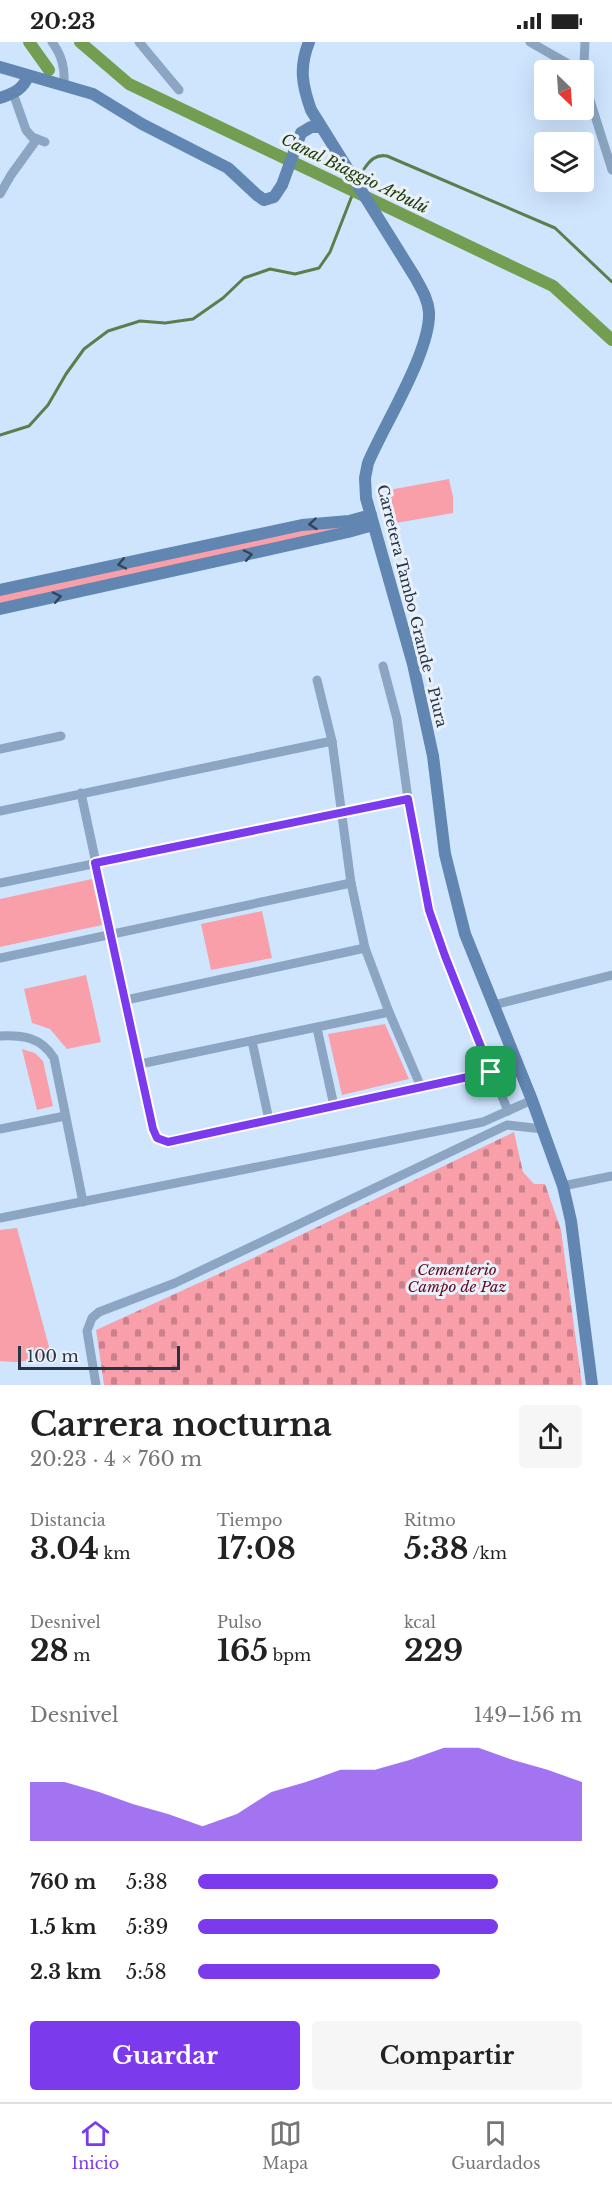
<!DOCTYPE html>
<html lang="es">
<head>
<meta charset="utf-8">
<style>
	body { margin:0; font-family:"Libre Baskerville",serif; background:#f6f6f6; color:#222; height:100vh; display:flex; flex-direction:column; font-size:22px; white-space:nowrap }
	* { box-sizing:border-box; margin:0 }
	p { font-size:20px; color:#767676 }
	.icon { flex:none; width:33px; height:33px; fill:none; stroke:currentColor; stroke-width:2; stroke-linecap:round; stroke-linejoin:round }
	.map { position:relative; height:1343px; overflow:hidden }
	.drawer { display:flex; flex-direction:column; background:#fff; flex:1 }
	.drawer>* { flex:none }
	.needle { width:39px; rotate:155deg }
	.buttons { position:absolute; left:534px; top:18px; display:grid; gap:12px }
	.buttons a { display:grid; place-items:center; width:60px; height:60px; border-radius:6px; background:#fff; box-shadow:0 6px 24px #0002; font-size:30px }
	.scale { position:absolute; left:18px; bottom:15px; width:162px; box-sizing:border-box; padding-left:6px; border:3px solid #253343; border-top:0; font-size:16px; line-height:21px; white-space:nowrap; color:#253343; -webkit-text-stroke:4px #e9f0f9; paint-order:stroke }
	.pin { position:absolute; display:grid; place-items:center; width:51px; height:51px; color:#fff; margin:-26px; border-radius:12px; box-shadow:0 3px 9px #0006 }
	.round { display:grid; place-items:center; flex:none; width:63px; height:63px; border-radius:6px; background:#f6f6f6 }
	.overview { display:flex; align-items:center; justify-content:space-between; height:102px; padding:0 30px }
	h1 { font-size:33px; font-weight:700; line-height:45px }
	.figures { display:grid; grid-template-columns:repeat(3,1fr); gap:9px; height:102px; padding:6px 30px }
	.figures div { display:grid; align-content:center }
	.figures b { font-size:30px; font-weight:700 }
	.figures small { font-size:16px; font-weight:400 }
	.figures p { font-size:16px }
	.chart { height:168px; padding:12px 30px }
	.chart p { display:flex; justify-content:space-between }
	.chart svg { width:100%; height:108px; margin-top:6px; fill:#7c3aed; opacity:.7 }
	.button { display:flex; gap:12px; margin-top:auto; padding:12px 30px }
	.button a { flex:1; height:69px; border-radius:6px; background:#7c3aed; color:#fff; font-size:24px; font-weight:700; line-height:69px; text-align:center }
	.button a+a { background:#f6f6f6; color:#222 }
	ul { padding:0 30px; list-style:none; font-size:20px }
	li { display:grid; grid-template-columns:96px 72px 1fr; align-items:center; height:45px }
	li i { height:15px; border-radius:8px; background:#7c3aed }
	.status { display:flex; justify-content:space-between; align-items:center; height:42px; padding:0 30px; background:#fff; direction:ltr }
	.status svg { height:16px; fill:currentColor }
	.tabs { display:flex; justify-content:space-around; align-items:center; height:84px; border-top:2px solid #e0e0e0; background:#fff; font-size:16px; color:#767676 }
	.tabs a { display:grid; justify-items:center; gap:3px }
	.tabs .active { color:#7c3aed }
	.map>svg:first-child { display:block }
	.green { fill:#f89faa }
	.cemetery { fill:url(#cemetery-stones) }
	.lines { fill:none; stroke-linecap:round; stroke-linejoin:round }
	.stream { stroke:#5c7d4c; stroke-width:3 }
	.canal { stroke:#739d50; stroke-width:12 }
	.street { stroke:#8ba5c2; stroke-width:9 }
	.secondary { stroke:#6086b1; stroke-width:12 }
	.oneway { stroke:#314459 }
	.route-casing { stroke:#fff; stroke-width:12 }
	.route { stroke:#7c3aed; stroke-width:8 }
	.labels { text-anchor:middle; stroke-width:6; stroke-linejoin:round; paint-order:stroke }
	.street-label { font-size:15px; fill:#253343; stroke:#e9f0f9 }
	.park-label { font-size:15px; font-style:italic; fill:#5e0821; stroke:#e9f0f9 }
	.water-label { font-size:16px; font-style:italic; fill:#203b02; stroke:#e9f0f9 }
</style>
</head>
<body>
<div class="status"><b>20:23</b><svg viewBox="0 0 49 12"><path d="M0 12V9h3v3zM5 12V6h3v6zM10 12V3h3v9zM15 12V0h3v12zM26 1h20v11H26zM47 4h2v5h-2z"/></svg></div>
<div class="map">
<svg width="612" height="1343" viewBox="0 0 612 1343">
	<defs>
		<pattern id="cemetery-stones" width="16" height="16" patternUnits="userSpaceOnUse" patternTransform="scale(1.5)"><rect width="16" height="16" fill="#f89faa"/><path d="M2 7V4a2 2 0 0 1 4 0v3zM10 15v-3a2 2 0 0 1 4 0v3z" fill="#c9828c"/></pattern>
	</defs>
	<rect width="100%" height="100%" fill="#cfe5fe"/>
	<g class="green">
		<path d="M449 437 453 455V471L396 481 389 448Z"/>
		<path d="M348 483V487L0 562V552L301 486Z"/>
		<path d="M92 837 102 883 0 905V857Z"/>
		<path d="M262 869 272 916 211 928 201 882Z"/>
		<path d="M86 933 101 1000 67 1007 50 987 32 981 24 947Z"/>
		<path d="M385 982 409 1037 342 1053 328 992Z"/>
		<path d="M22 1007 35 1011 43 1019 53 1064 37 1068Z"/>
		<path d="M17 1186 52 1316 15 1320 0 1319V1188Z"/>
	</g>
	<path class="cemetery" d="M514 1090 523 1130 534 1142H545L561 1188 582 1343H104L96 1288 249 1218Z"/>
	<g class="lines">
		<g class="stream">
			<path d="M364 127C370 118 376 112 387 114L555 186 612 240"/>
			<path d="M0 393 29 384 48 363 66 332 84 307 108 289 140 279 165 281 193 277 223 256 244 236 270 227 295 232 319 226 330 210 355 146"/>
		</g>
		<g class="canal">
			<path d="M29 0 49 28"/>
			<path d="M80 0 129 42 553 244 612 298"/>
		</g>
		<g class="street">
			<path d="M52 0C62 14 65 25 64 43"/>
			<path d="M139 0 179 48"/>
			<path d="M530 0 579 28"/>
			<path d="M581 28 584 21 585 0"/>
			<path d="M584 39 612 128"/>
			<path d="M13 51 26 88 32 95 45 100"/>
			<path d="M0 152 11 133 37 97"/>
			<path d="M383 624 397 677 408 757 429 868 445 914 508 1069"/>
			<path d="M317 638 332 699 351 841 365 906 389 970 421 1045"/>
			<path d="M0 707 61 694"/>
			<path d="M81 751 153 1087C156 1095 159 1099 168 1099L491 1030"/>
			<path d="M0 769 332 699"/>
			<path d="M0 841 408 757"/>
			<path d="M0 916 351 841"/>
			<path d="M126 958 365 906"/>
			<path d="M494 963 612 933"/>
			<path d="M317 986 334 1064"/>
			<path d="M0 994C23 993 41 995 54 1016L83 1160"/>
			<path d="M252 999 269 1078"/>
			<path d="M140 1022 389 970"/>
			<path d="M0 1087 65 1074"/>
			<path d="M563 1144 612 1134"/>
			<path d="M0 1176 483 1080 532 1058"/>
			<path d="M96 1343 87 1289 92 1276 99 1270 175 1241 507 1083 543 1087"/>
		</g>
		<g class="secondary">
			<path d="M309 0C299 25 302 43 311 68L415 235C421 246 428 257 429 270 431 309 384 383 368 421L365 436 366 456 413 622 433 714 445 812 465 892 532 1058 563 1144 571 1179 592 1343"/>
			<path d="M0 25 93 52 142 82 228 126 257 153 264 158 274 155 282 143 301 91 311 85H320"/>
			<path d="M0 56C13 51 23 48 28 34"/>
			<path d="M0 548 302 483 349 479 371 473"/>
			<path d="M0 567 348 490 373 483"/>
		</g>
	</g>
	<defs><path id="oneway-chevron" d="M-2-3.5L2.5 0L-2 3.5" fill="none" stroke-width="1.6" stroke-linecap="round" stroke-linejoin="round" transform="scale(1.5)"/></defs>
	<g class="oneway">
		<use href="#oneway-chevron" transform="translate(313 482) rotate(175)"/>
		<use href="#oneway-chevron" transform="translate(248 513) rotate(-12)"/>
		<use href="#oneway-chevron" transform="translate(122 522) rotate(168)"/>
		<use href="#oneway-chevron" transform="translate(57 555) rotate(-12)"/>
	</g>
	<g class="lines">
		<defs>
			<path id="route" d="M408 757 429 868 445 914 491 1030 168 1100 157 1096 153 1087 95 821Z"/>
		</defs>
		<use href="#route" class="route-casing"/>
		<use href="#route" class="route"/>
	</g>
	<g class="labels">
		<g class="street-label">
			<text transform="translate(412 564) rotate(76)" y="5">Carretera Tambo Grande - Piura</text>
		</g>
		<g class="park-label">
			<text x="457" y="1233">Cementerio<tspan x="457" dy="17">Campo de Paz</tspan></text>
		</g>
		<g class="water-label">
			<text transform="translate(355 131) rotate(26)" y="6">Canal Biaggio Arbulú</text>
		</g>
	</g>
</svg>
<div class="buttons">
<a><svg class="needle" viewBox="-14 -14 28 28"><path d="M0-13l5 13h-10z" fill="#e53935"/><path d="M0 13l5-13h-10z" fill="#767676"/></svg></a>
<a><svg class="icon" aria-label="layers" viewBox="0 0 24 24"><path d="M12 4l9 5-9 5-9-5zM3 14l9 5 9-5"/></svg></a>
</div>
<div class="scale">100 m</div>
<div class="pin" style="left:491px;top:1030px;background:#1e9e55"><svg class="icon" aria-label="arrive" viewBox="0 0 24 24"><path d="M6 21V4h12l-3 4 3 4H6"/></svg></div>
</div>
<section class="drawer">
<div class="overview"><div><h1>Carrera nocturna</h1><p>20:23 · 4 × 760 m</p></div><a class="round"><svg class="icon" aria-label="share" viewBox="0 0 24 24"><path d="M12 15V3M7 8l5-5 5 5M5 13v7h14v-7"/></svg></a></div>
<div class="figures">
<div><p>Distancia</p><b>3.04<small> km</small></b></div>
<div><p>Tiempo</p><b>17:08</b></div>
<div><p>Ritmo</p><b>5:38<small> /km</small></b></div>
</div>
<div class="figures">
<div><p>Desnivel</p><b>28<small> m</small></b></div>
<div><p>Pulso</p><b>165<small> bpm</small></b></div>
<div><p>kcal</p><b>229</b></div>
</div>
<div class="chart"><p><span>Desnivel</span>149–156 m</p>
<svg viewBox="0 0 160 44" preserveAspectRatio="none"><path d="M0 44V20L10 20L20 24L30 29L40 33L50 38L60 33L70 24L80 20L90 15L100 15L110 11L120 6L130 6L140 11L150 15L160 20V44z"/></svg>
</div>
<ul>
<li><b>760 m</b>5:38<i style="width:78%"></i></li>
<li><b>1.5 km</b>5:39<i style="width:78%"></i></li>
<li><b>2.3 km</b>5:58<i style="width:63%"></i></li>
</ul>
<div class="button"><a>Guardar</a><a>Compartir</a></div>
</section>
<nav class="tabs">
<a class="active"><svg class="icon" aria-label="home" viewBox="0 0 24 24"><path d="M3 11l9-7 9 7M6 9v11h12V9"/></svg>Inicio</a>
<a><svg class="icon" aria-label="map" viewBox="0 0 24 24"><path d="M3 6l6-2 6 2 6-2v14l-6 2-6-2-6 2zM9 4v14M15 6v14"/></svg>Mapa</a>
<a><svg class="icon" aria-label="saved" viewBox="0 0 24 24"><path d="M7 4h10v16l-5-4-5 4z"/></svg>Guardados</a>
</nav>
</body>
</html>
